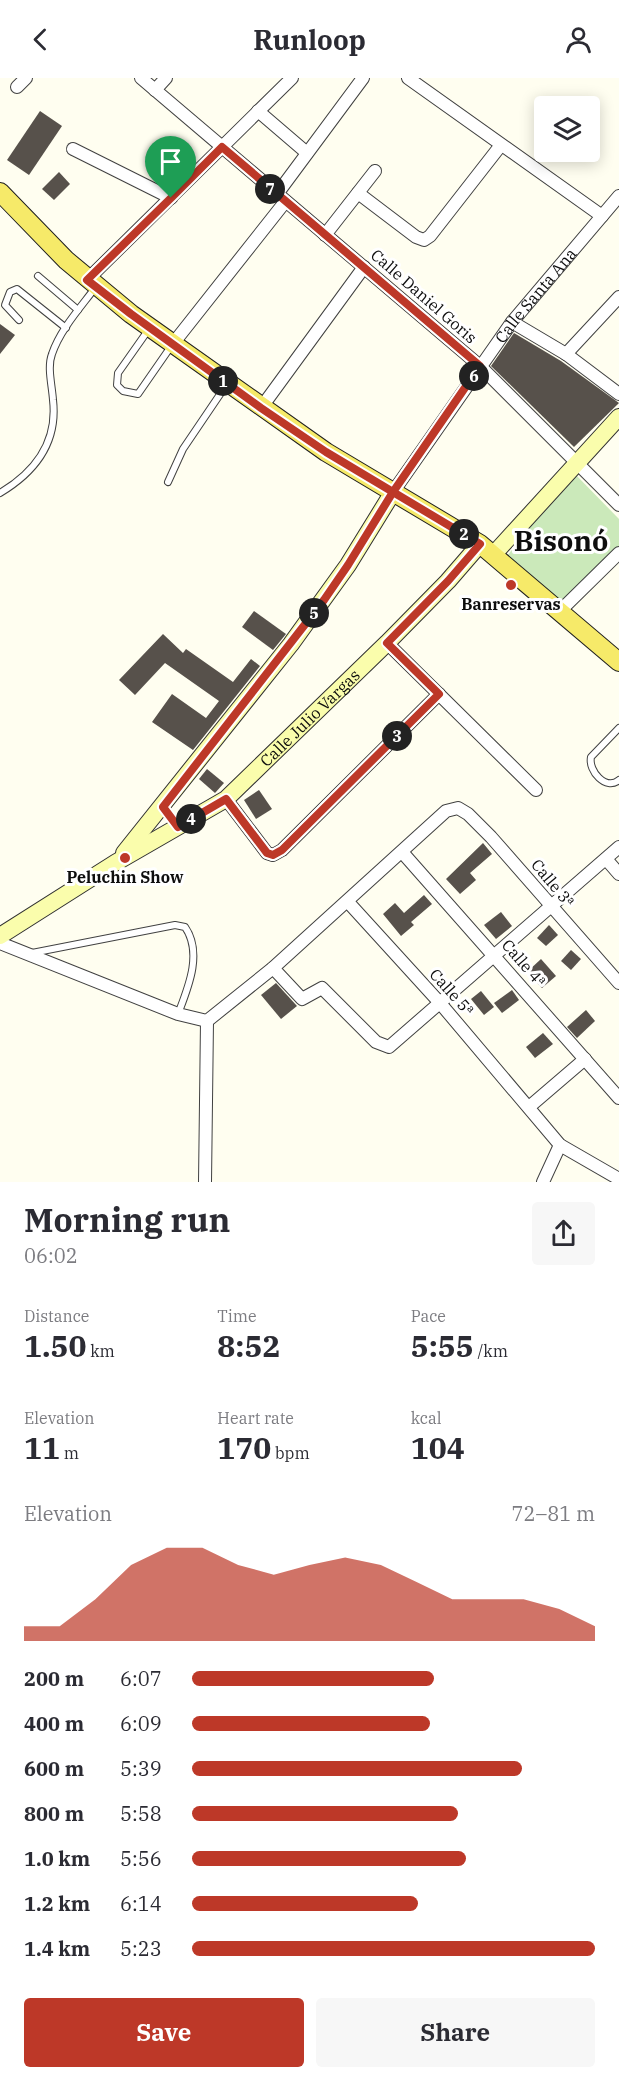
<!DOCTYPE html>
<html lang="en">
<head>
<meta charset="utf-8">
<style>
	body { margin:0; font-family:"IBM Plex Serif",serif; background:#f7f7f7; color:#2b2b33; height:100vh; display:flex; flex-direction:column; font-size:22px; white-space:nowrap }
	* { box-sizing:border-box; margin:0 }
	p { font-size:20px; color:#7c7c81 }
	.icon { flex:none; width:33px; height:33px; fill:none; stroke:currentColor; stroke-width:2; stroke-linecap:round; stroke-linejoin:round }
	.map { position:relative; height:1104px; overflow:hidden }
	.side { display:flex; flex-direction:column; background:#fff; flex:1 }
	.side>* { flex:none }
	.buttons { position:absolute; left:534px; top:18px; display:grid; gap:12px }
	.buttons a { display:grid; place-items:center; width:66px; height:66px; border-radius:6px; background:#fff; box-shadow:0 3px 15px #0003; font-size:30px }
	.pin { position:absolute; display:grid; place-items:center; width:51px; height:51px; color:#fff; margin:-62px -26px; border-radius:50% 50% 50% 0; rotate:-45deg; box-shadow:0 0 6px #0007 }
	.pin .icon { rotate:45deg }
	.km { position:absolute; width:30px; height:30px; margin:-15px; border-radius:50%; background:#222; color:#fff; font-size:16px; line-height:30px; text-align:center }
	.round { display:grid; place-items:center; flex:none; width:63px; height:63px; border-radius:6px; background:#f7f7f7 }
	.summary { display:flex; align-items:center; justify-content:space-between; height:102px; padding:0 24px }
	h1 { font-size:33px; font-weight:800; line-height:45px }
	.stats { display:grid; grid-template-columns:repeat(3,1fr); gap:9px; height:102px; padding:6px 24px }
	.stats div { display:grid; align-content:center }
	.stats b { font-size:30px; font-weight:800 }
	.stats small { font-size:16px; font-weight:400 }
	.stats p { font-size:16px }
	.chart { height:168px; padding:12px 24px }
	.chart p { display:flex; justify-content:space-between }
	.chart svg { width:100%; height:108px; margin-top:6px; fill:#bd3828; opacity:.7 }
	.primary-button { display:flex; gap:12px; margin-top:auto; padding:12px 24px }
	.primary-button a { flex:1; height:69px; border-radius:6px; background:#bd3828; color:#fff; font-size:24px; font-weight:800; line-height:69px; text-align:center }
	.primary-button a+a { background:#f7f7f7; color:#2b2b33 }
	ul { padding:0 24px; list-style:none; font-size:20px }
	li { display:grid; grid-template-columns:96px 72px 1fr; align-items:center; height:45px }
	li i { height:15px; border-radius:8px; background:#bd3828 }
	header { display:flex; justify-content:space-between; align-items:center; height:78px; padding:0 24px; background:#fff; font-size:27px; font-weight:800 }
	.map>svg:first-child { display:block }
	.green { fill:#cbe9ba }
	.building { fill:#57514b }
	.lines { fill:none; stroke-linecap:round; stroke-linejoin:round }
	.lane-casing { stroke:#414141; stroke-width:8 }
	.street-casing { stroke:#414141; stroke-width:14 }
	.secondary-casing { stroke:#303030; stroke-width:18 }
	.primary-casing { stroke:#1f1f1f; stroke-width:20 }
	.lane { stroke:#fff; stroke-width:6 }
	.street { stroke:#fff; stroke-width:12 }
	.secondary { stroke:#fafdac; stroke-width:16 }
	.primary { stroke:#f6ea69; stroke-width:18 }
	.route-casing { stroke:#fff; stroke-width:12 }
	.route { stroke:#bd3828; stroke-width:8 }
	.poi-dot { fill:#bd3828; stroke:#fff; stroke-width:2 }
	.labels { text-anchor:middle; stroke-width:6; stroke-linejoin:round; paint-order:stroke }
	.street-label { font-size:16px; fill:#0e0e0e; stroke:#fff }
	.poi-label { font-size:16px; font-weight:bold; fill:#0e0e0e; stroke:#fff }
	.town-label { font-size:28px; font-weight:bold; fill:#0e0e0e; stroke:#fff }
</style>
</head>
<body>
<header><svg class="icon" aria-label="back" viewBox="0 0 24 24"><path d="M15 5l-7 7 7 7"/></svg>Runloop<svg class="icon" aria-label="person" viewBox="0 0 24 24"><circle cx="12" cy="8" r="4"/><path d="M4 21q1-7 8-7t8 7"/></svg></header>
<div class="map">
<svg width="619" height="1104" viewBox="0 0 619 1104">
	<rect width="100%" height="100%" fill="#fffef0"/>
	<path class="green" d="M574 395 619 441V469L569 520 560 523 507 478Z"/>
	<g class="building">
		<path d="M40 33 62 48 29 97 7 82Z"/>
		<path d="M59 94 70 106 54 122 42 111Z"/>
		<path d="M0 246 15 257 0 276Z"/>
		<path d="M514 255 561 283 619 325 574 369 491 288Z"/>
		<path d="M254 533 286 556 273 572 242 549Z"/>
		<path d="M163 556 183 575 186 571 233 604 251 581 260 588 193 672 152 644 172 616 206 640 219 623 165 585 135 617 119 602Z"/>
		<path d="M207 691 224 705 215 715 199 701Z"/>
		<path d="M259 712 272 731 256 741 244 722Z"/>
		<path d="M483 765 492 776 470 795 476 802 460 816 446 801Z"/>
		<path d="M424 817 432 826 411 844 414 847 401 858 383 836 395 825 404 835Z"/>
		<path d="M501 834 512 848 496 861 484 847Z"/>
		<path d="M549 847 558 857 546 868 537 860Z"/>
		<path d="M571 872 581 881 571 892 561 883Z"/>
		<path d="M541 881 556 898 542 910 527 894Z"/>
		<path d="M276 905 297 928 281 941 261 917Z"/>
		<path d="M512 912 519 922 502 935 494 925Z"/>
		<path d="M481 913 494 929 484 937 471 921Z"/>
		<path d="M586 932 595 943 577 960 567 949Z"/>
		<path d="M543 955 553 966 535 980 526 969Z"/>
	</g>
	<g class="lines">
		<defs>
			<g id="lane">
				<path d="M38 198 78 232"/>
				<path d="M19 242 5 227 10 214 17 211 66 250"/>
				<path d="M149 251 118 295 117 307 123 313 138 316 172 267"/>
				<path d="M168 404 183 371 227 306"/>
				<path d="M0 415C35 394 58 365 53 322 52 307 47 289 52 276 60 252 80 230 95 210"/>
				<path d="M619 650 591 679C588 693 606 713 619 702"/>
				<path d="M32 875 175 847 185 849C203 875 188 910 178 936"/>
			</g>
			<g id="street">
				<path d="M141 0 480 288 619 427"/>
				<path d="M408 0 602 138"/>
				<path d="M17 9 26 0"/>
				<path d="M155 12 166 0"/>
				<path d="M258 33 307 75"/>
				<path d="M73 71 171 120"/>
				<path d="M358 115 416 159 424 162 430 158 501 67"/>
				<path d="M277 116 363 0"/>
				<path d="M325 157 375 93"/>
				<path d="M87 202 292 0"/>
				<path d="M512 244 566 276 619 316"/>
				<path d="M172 267 285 124"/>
				<path d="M566 276 619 219"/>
				<path d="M261 330 364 189"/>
				<path id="s1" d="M393 414 512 244 619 118"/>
				<path d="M560 533 619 475"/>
				<path d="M387 565 536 712"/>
				<path d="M226 721 267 775 273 777 282 772 439 616"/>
				<path d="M402 774 619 1020"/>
				<path d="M606 781 619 796"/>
				<path d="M348 824 440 925 560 1067 619 1101"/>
				<path d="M0 865 178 936 207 943 273 890 446 733 458 730 468 736 491 759 619 905"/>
				<path d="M273 890 302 921 322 910 376 964 389 969 619 769"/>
				<path d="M529 1029 585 981"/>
				<path d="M205 1104 207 943"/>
				<path d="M543 1104 560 1067"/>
			</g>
			<g id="secondary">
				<path d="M494 476 619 339"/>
				<path d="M124 775 291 566 348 487 393 414"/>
				<path id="s2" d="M0 858 115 785 226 721 387 565 448 503 480 466"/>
			</g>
			<path id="primary" d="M0 114 66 182 131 236 326 374 480 466 619 584"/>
		</defs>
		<use href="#lane" class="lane-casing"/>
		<use href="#street" class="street-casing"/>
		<use href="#secondary" class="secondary-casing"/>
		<use href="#primary" class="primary-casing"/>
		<use href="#lane" class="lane"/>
		<use href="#street" class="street"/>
		<use href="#secondary" class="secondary"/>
		<use href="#primary" class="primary"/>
	</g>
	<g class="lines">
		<defs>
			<path id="route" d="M171 120 87 202 131 236 261 330 326 374 480 466 448 503 387 565 439 616 282 772 273 777 267 775 226 721 178 749 163 729 324 522 348 487 393 414 480 288 222 69 171 120"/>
		</defs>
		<use href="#route" class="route-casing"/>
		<use href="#route" class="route"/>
	</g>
	<g class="poi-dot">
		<circle cx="511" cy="507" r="6"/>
		<circle cx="125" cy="780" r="6"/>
	</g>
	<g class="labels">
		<g class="street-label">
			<text transform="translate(424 218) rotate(41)" y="6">Calle Daniel Goris</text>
			<text dy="6" stroke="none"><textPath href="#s1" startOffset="243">Calle Santa Ana</textPath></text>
			<text dy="6" stroke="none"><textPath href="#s2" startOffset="381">Calle Julio Vargas</textPath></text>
			<text transform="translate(553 805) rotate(50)" y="6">Calle 3ª</text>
			<text transform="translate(524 885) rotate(49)" y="6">Calle 4ª</text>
			<text transform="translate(452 914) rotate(48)" y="6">Calle 5ª</text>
		</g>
		<g class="poi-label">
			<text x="511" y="532">Banreservas</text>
			<text x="125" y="805">Peluchin Show</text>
		</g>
		<g class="town-label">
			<text x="561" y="473">Bisonó</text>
		</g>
	</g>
</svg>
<div class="buttons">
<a><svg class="icon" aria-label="layers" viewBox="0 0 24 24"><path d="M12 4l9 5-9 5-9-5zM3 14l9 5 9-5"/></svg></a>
</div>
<div class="pin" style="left:171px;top:120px;background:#1e9e55"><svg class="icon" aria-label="arrive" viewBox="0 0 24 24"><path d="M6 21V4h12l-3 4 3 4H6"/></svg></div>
<b class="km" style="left:223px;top:303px">1</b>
<b class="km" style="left:464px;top:456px">2</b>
<b class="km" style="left:397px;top:658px">3</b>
<b class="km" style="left:191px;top:741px">4</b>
<b class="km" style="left:314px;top:535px">5</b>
<b class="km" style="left:474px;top:298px">6</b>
<b class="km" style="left:270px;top:111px">7</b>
</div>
<section class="side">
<div class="summary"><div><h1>Morning run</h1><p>06:02</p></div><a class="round"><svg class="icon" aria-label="share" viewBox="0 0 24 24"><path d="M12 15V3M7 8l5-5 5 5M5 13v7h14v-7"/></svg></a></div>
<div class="stats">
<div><p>Distance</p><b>1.50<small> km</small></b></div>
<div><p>Time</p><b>8:52</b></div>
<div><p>Pace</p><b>5:55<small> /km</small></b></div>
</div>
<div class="stats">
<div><p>Elevation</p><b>11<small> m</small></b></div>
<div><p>Heart rate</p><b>170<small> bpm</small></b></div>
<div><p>kcal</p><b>104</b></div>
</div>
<div class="chart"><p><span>Elevation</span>72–81 m</p>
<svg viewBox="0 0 160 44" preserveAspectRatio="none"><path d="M0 44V38L10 38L20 27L30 13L40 6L50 6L60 13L70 17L80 13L90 10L100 13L110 20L120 27L130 27L140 27L150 31L160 38V44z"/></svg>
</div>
<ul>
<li><b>200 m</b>6:07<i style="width:60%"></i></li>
<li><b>400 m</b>6:09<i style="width:59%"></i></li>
<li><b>600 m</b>5:39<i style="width:82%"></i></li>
<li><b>800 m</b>5:58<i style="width:66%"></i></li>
<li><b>1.0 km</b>5:56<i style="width:68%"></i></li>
<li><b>1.2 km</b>6:14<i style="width:56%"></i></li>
<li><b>1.4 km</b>5:23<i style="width:100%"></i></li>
</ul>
<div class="primary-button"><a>Save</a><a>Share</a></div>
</section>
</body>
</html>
